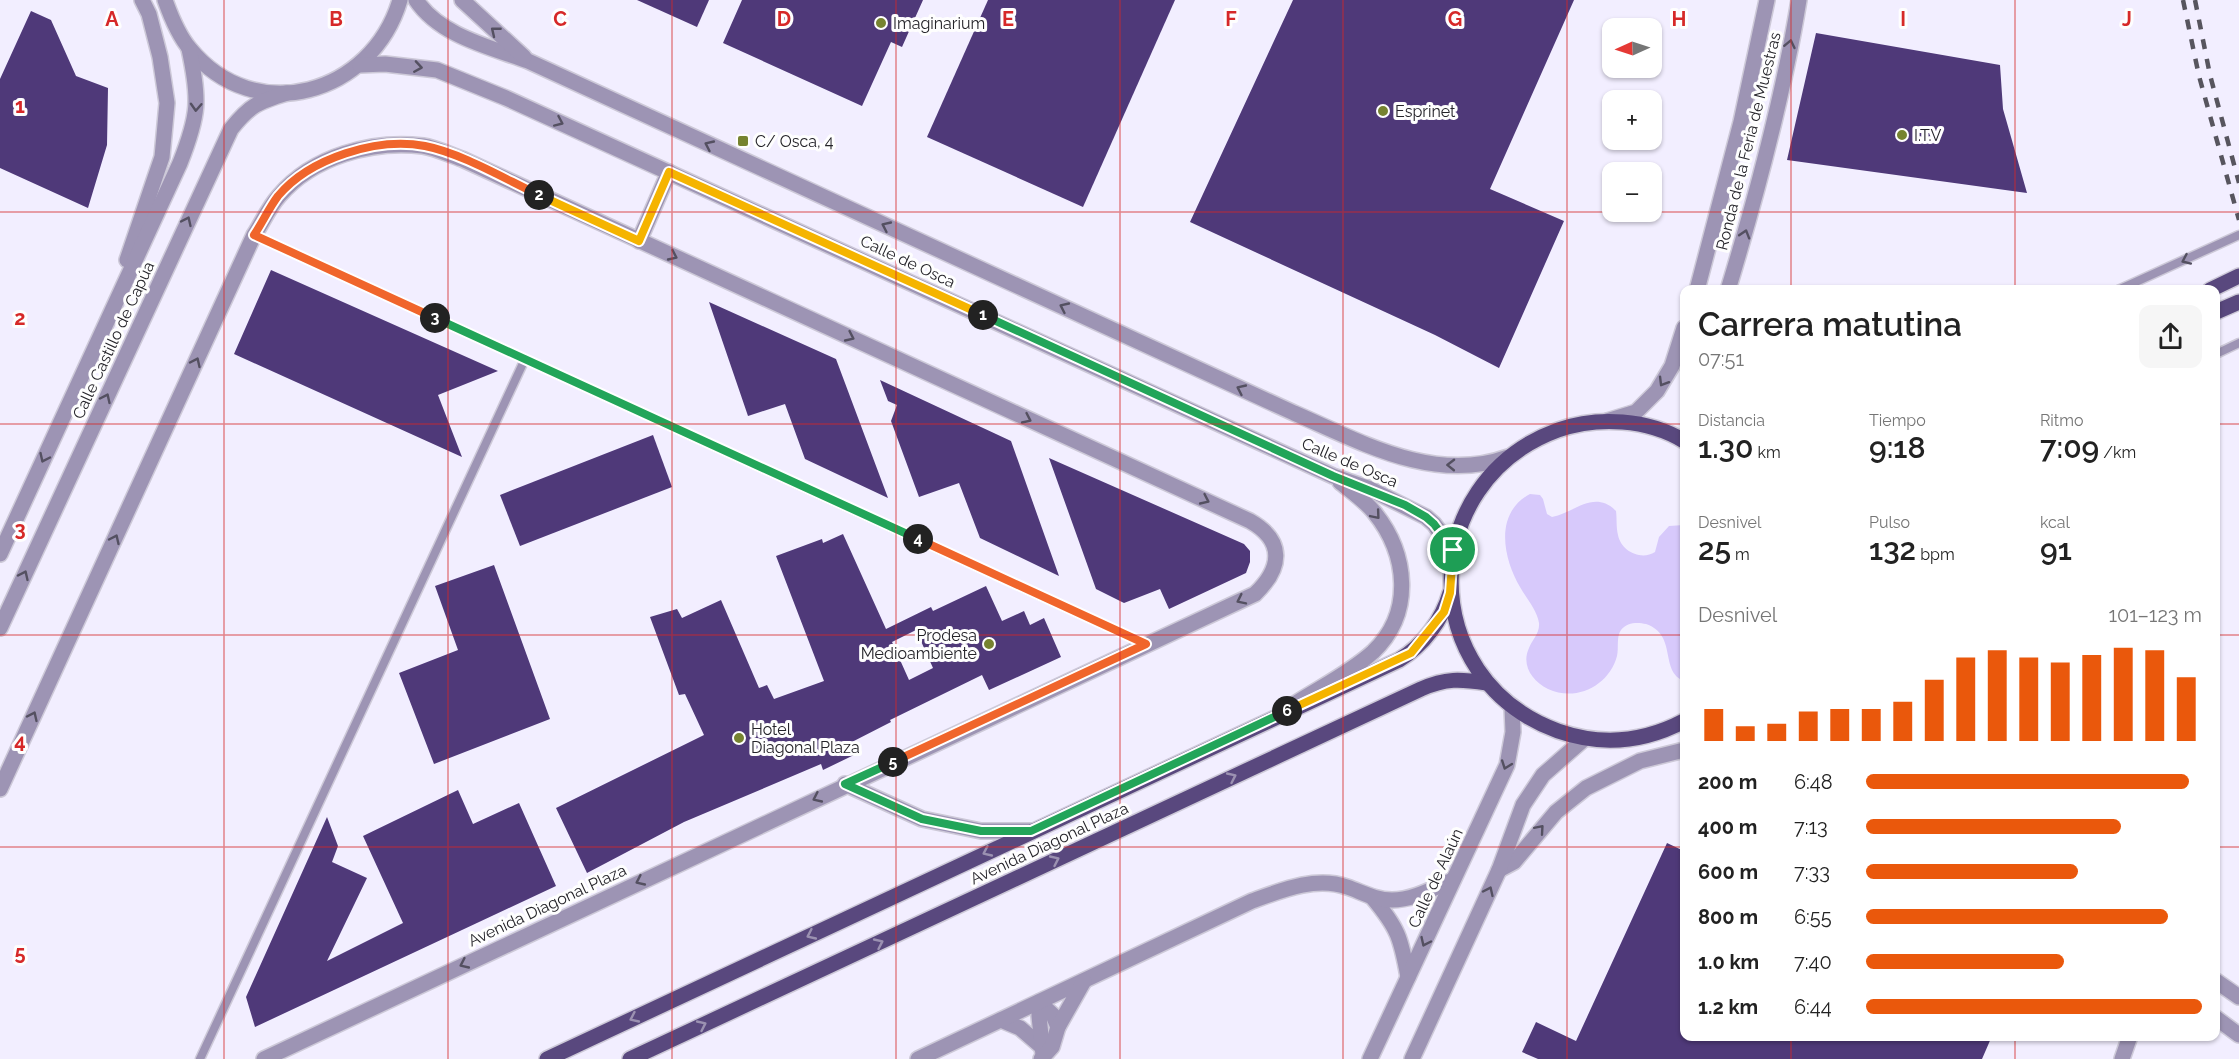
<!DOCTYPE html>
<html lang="es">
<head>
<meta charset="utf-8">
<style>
	body { margin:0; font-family:Raleway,sans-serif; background:#f6f6f6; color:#222; height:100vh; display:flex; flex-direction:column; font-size:22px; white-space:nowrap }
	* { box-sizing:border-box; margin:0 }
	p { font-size:20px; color:#767676 }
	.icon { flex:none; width:33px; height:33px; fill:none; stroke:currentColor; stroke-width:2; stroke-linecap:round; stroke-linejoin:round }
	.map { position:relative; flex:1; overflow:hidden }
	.drawer { position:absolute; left:1680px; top:285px; width:540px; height:756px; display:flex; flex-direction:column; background:#fff; border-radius:12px; box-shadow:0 2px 4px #0004 }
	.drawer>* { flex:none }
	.needle { width:39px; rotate:267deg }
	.tools { position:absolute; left:1602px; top:18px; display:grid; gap:12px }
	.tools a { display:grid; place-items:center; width:60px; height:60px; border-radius:12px; background:#fff; box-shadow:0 2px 4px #0004; font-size:30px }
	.pin { position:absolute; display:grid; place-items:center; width:51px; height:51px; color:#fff; margin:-26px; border:3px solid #fff; border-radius:50%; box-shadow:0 2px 6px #0007 }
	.km { position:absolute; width:30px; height:30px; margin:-15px; border-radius:50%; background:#222; color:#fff; font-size:16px; line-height:30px; text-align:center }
	.round { display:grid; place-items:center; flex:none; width:63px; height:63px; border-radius:12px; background:#f6f6f6 }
	.head { display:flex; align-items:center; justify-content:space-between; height:102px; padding:0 18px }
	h1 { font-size:33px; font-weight:600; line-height:45px }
	.stats { display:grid; grid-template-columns:repeat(3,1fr); gap:9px; height:102px; padding:6px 18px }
	.stats div { display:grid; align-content:center }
	.stats b { font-size:30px; font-weight:600 }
	.stats small { font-size:16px; font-weight:400 }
	.stats p { font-size:16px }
	.chart { height:168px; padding:12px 18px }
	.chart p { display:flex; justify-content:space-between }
	.chart svg { width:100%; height:108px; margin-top:6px; stroke:#ea580c; stroke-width:6 }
	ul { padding:0 18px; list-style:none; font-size:20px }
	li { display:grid; grid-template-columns:96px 72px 1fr; align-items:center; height:45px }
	li i { height:15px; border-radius:8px; background:#ea580c }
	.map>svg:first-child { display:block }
	.green { fill:#d7c9fb }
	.building { fill:#4f3979; fill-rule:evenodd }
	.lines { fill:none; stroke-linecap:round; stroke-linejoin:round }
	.lane-casing { stroke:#cdc9d8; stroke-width:11 }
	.street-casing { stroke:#cdc9d8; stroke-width:18 }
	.primary-casing { stroke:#cdc9d8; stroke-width:18 }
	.lane { stroke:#9d94b4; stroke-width:8 }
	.street { stroke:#9d94b4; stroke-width:15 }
	.primary { stroke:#59487e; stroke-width:15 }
	.rail { stroke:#57555e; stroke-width:4.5; stroke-dasharray:10 10; stroke-linecap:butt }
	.oneway { stroke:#545061 }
	.oneway2 { stroke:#9b91b1 }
	.split-1-casing { stroke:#fff; stroke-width:12 }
	.split-2-casing { stroke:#fff; stroke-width:12 }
	.split-3-casing { stroke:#fff; stroke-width:12 }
	.split-4-casing { stroke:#fff; stroke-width:12 }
	.split-5-casing { stroke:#fff; stroke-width:12 }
	.split-6-casing { stroke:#fff; stroke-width:12 }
	.split-7-casing { stroke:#fff; stroke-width:12 }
	.split-1 { stroke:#22a559; stroke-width:8 }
	.split-2 { stroke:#f5b400; stroke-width:8 }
	.split-3 { stroke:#f0652b; stroke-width:8 }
	.split-4 { stroke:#22a559; stroke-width:8 }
	.split-5 { stroke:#f0652b; stroke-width:8 }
	.split-6 { stroke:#22a559; stroke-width:8 }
	.split-7 { stroke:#f5b400; stroke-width:8 }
	.grid { fill:none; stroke:#d62828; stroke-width:1.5; stroke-opacity:0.55 }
	.poi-dot { fill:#768330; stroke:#fefefe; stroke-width:2 }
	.labels { text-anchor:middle; stroke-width:6; stroke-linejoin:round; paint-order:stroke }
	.poi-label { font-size:16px; fill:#242329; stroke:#fefefe; text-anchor:start }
	.street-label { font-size:16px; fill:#242329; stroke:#fefefe }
	.grid-label { font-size:20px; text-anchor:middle; font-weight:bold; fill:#d62828; stroke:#fefefe; stroke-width:6; stroke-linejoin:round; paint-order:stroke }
</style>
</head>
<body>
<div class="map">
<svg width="2239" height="1059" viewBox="0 0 2239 1059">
	<rect width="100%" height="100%" fill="#f2eeff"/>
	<path class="green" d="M1530 494 1540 495 1543 499 1547 514 1552 517C1574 513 1594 489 1616 511 1617 518 1616 527 1618 535 1621 551 1641 561 1655 552L1659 537 1669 526 1684 525V681C1659 671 1678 635 1646 624 1638 622 1627 622 1621 630 1616 637 1619 648 1617 656 1609 686 1576 702 1548 689 1532 681 1521 665 1529 648 1532 640 1540 633 1539 623 1537 610 1526 598 1520 587 1503 558 1494 513 1530 494Z"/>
	<g class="building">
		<path d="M637 0H709L697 27Z"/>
		<path d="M742 0H923L902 47 891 42 862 106 723 43Z"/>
		<path d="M988 0H1175L1083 207 927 137Z"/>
		<path d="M1293 0H1574L1490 189 1564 221 1499 368 1435 335 1190 222Z"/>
		<path d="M31 11 51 20 76 76 108 88 107 145 88 208 0 168V79Z"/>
		<path d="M1816 33 2000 65 2003 109 2027 193 1787 160Z"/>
		<path d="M271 270 498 371 438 395 462 457 234 354Z"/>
		<path d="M709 302 836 359 888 498 805 459 785 404 748 416Z"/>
		<path d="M880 380 1011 441 1059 576 980 538 959 483 919 497 891 421 897 405 888 401Z"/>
		<path d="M653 435 672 487 520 546 500 495Z"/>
		<path d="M1049 458 1244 544 1250 551V562L1246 573 1169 609 1160 589 1124 603 1096 589Z"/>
		<path d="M843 534 886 629 931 607 933 611 986 586 1002 621 1024 611 1030 625 1044 618 1061 657 989 690 982 675 890 720 891 722 848 744 854 755 823 770 821 764 684 822 587 873 556 808 704 735 685 694 679 695 650 617 677 609 682 618 721 600 759 688 767 685 774 699 824 681 776 556 822 539 823 543ZM916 630 933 668 909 680 892 642Z"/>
		<path d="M494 565 550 719 434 764 399 673 458 650 435 586Z"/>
		<path d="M458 790 473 824 519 803 556 886 255 1027 246 997 327 817 338 846 332 862 367 878 327 961 403 923 363 836Z"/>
		<path d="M1667 843 1684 851V1036H1992L1982 1059H1538L1522 1052 1536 1022 1576 1041Z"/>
	</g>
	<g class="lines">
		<defs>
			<g id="lane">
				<path d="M254 235 1146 644"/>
				<path d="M2118 290 2239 235"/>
				<path d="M2216 354 2239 343"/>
				<path d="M200 1059 525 359"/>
			</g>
			<g id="street">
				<path d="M165 0C171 17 178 35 190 49 255 128 372 95 400 0"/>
				<path d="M416 0C440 36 490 47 528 61L1294 413C1361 442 1434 484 1508 457"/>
				<path d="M462 0 524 57"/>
				<path d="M360 65 385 64 437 70 506 98 1333 476 1368 488 1426 517 1434 524 1453 550"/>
				<path d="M639 241 669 172"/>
				<path d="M127 260 162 157 167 103 160 57 149 14 142 0"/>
				<path d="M1697 290 1741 122 1767 0"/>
				<path d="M1728 290C1757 194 1783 98 1799 0"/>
				<path d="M1607 421 1636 412 1657 391 1672 366 1684 328"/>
				<path d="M0 554 180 163C199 115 200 100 189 49"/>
				<path d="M0 628 231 129C250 105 258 102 287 93"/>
				<path d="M1296 703C1321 687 1351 672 1373 652 1414 613 1408 554 1374 512 1365 501 1351 491 1340 482"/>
				<path d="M845 784 922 819 981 831H1031"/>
				<path d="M0 789 254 235C262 223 269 207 279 196 313 156 372 140 423 146 436 148 450 155 462 159L1250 521C1285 541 1282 568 1255 594L264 1059"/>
				<path d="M1499 870 1514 862 1556 812 1586 788 1640 761 1684 750"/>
				<path d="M1372 897C1398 928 1401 938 1408 977"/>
				<path d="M2216 981 2239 997"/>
				<path d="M2216 1018 2239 1035"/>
				<path d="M1001 1020 1020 1028 1042 1047"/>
				<path d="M1043 1055 1039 1016V1002L1053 1015 1058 1027"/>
				<path d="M918 1059 1252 901C1282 890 1316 876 1347 887 1362 892 1375 900 1392 900 1413 900 1434 888 1453 880"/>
				<path d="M1041 1059 1052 1047 1058 1027 1084 981"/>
				<path d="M1370 1059 1507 765 1513 732 1512 707"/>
				<path d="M1412 1059 1499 870 1523 805 1543 775 1584 739"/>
				<path d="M2122 1059 2130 1036"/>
			</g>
			<g id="primary">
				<path d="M2210 290 2239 276"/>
				<path d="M2216 312 2239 302"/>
				<path d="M1684 441C1648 419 1598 416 1558 430 1416 482 1415 679 1558 731 1601 746 1644 742 1684 721"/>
				<path d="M547 1059 1399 660C1424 645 1442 620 1450 593"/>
				<path d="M630 1059 1421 689C1446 678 1460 679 1487 683"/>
			</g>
		</defs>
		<use href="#lane" class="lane-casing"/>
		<use href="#street" class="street-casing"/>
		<use href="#primary" class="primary-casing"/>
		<use href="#lane" class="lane"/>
		<use href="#street" class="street"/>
		<use href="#primary" class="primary"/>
		<g class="rail">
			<path d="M2183 0 2199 76 2239 220"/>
			<path d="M2195 0 2210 75 2239 183"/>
		</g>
	</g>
	<defs><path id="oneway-chevron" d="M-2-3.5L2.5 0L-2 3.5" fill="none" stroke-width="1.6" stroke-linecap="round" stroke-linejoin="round" transform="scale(1.5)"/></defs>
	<g class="oneway">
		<use href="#oneway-chevron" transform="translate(495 31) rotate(-141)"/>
		<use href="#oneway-chevron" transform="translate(1790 44) rotate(-78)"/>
		<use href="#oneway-chevron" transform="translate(418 67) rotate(9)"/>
		<use href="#oneway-chevron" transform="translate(196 107) rotate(93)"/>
		<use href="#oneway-chevron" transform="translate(559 122) rotate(24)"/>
		<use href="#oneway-chevron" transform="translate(709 145) rotate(-155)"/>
		<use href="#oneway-chevron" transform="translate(187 221) rotate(-65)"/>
		<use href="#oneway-chevron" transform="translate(886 226) rotate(-155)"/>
		<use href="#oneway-chevron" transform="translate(1745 234) rotate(-73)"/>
		<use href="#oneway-chevron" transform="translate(673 256) rotate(25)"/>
		<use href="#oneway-chevron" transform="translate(2186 260) rotate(156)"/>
		<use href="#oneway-chevron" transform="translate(1064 307) rotate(-155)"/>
		<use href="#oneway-chevron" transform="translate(850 337) rotate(25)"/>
		<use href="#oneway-chevron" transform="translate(196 362) rotate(-65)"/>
		<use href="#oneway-chevron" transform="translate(1663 382) rotate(121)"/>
		<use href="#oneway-chevron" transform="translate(1241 389) rotate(-155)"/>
		<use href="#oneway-chevron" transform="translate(106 398) rotate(-65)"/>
		<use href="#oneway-chevron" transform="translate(1027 419) rotate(25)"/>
		<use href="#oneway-chevron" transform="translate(44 458) rotate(115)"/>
		<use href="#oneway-chevron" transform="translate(1451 465) rotate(-179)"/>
		<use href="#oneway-chevron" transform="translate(1205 500) rotate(25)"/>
		<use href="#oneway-chevron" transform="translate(1376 515) rotate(50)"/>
		<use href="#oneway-chevron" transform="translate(115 539) rotate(-65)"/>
		<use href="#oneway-chevron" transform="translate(24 575) rotate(-65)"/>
		<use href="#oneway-chevron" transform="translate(1241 600) rotate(154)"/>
		<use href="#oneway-chevron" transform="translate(33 716) rotate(-65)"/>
		<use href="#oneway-chevron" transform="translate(1506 765) rotate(110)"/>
		<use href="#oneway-chevron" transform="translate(817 798) rotate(155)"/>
		<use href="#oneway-chevron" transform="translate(1540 829) rotate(-49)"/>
		<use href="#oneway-chevron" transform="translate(640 881) rotate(155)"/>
		<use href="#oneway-chevron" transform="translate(1489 891) rotate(-65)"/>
		<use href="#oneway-chevron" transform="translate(1425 942) rotate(115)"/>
		<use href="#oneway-chevron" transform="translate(464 964) rotate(155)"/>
	</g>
	<g class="oneway2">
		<use href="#oneway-chevron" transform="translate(1232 777) rotate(-25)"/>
		<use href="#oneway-chevron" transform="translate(987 852) rotate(155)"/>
		<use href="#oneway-chevron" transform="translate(1055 860) rotate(-25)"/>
		<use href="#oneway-chevron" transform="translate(811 935) rotate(155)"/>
		<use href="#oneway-chevron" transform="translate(879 943) rotate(-25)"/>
		<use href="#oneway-chevron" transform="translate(634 1018) rotate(155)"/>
		<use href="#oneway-chevron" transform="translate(702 1025) rotate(-25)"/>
	</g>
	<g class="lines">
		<defs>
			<path id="split-1" d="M983 315 1333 476 1405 505 1426 517 1434 524 1453 550"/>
			<path id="split-2" d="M539 195 639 241 669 172 983 315"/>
			<path id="split-3" d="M435 318 254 235C262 223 269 208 278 196 310 158 377 137 425 146 461 153 505 179 539 195"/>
			<path id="split-4" d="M435 318 918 539"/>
			<path id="split-5" d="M893 762 1146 644 918 539"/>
			<path id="split-6" d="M893 762 845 784 922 819 981 831H1031L1287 711"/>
			<path id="split-7" d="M1287 711 1411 653 1444 612 1450 593 1453 550"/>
		</defs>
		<use href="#split-1" class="split-1-casing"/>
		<use href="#split-2" class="split-2-casing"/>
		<use href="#split-3" class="split-3-casing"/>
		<use href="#split-4" class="split-4-casing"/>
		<use href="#split-5" class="split-5-casing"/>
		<use href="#split-6" class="split-6-casing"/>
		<use href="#split-7" class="split-7-casing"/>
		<use href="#split-1" class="split-1"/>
		<use href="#split-2" class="split-2"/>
		<use href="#split-3" class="split-3"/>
		<use href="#split-4" class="split-4"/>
		<use href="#split-5" class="split-5"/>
		<use href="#split-6" class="split-6"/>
		<use href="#split-7" class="split-7"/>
	</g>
	<path class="grid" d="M224 0V1059M448 0V1059M672 0V1059M896 0V1059M1120 0V1059M1343 0V1059M1567 0V1059M1791 0V290M2015 0V290M0 212H2239M0 424H1684M2216 424H2239M0 635H1684M2216 635H2239M0 847H1684M2216 847H2239M1791 1036V1059M2015 1036V1059"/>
	<g class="poi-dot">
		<circle cx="881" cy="23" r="6"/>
		<circle cx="1383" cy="111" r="6"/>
		<circle cx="1902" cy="135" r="6"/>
		<rect x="737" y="135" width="12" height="12" rx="3"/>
		<circle cx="989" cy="644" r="6"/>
		<circle cx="739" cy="738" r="6"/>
	</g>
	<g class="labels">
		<g class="poi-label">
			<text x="893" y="29">Imaginarium</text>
			<text x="1395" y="117">Esprinet</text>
			<text x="1914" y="141">I.T.V</text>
			<text x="755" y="147">C/ Osca, 4</text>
			<text x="977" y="641" text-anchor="end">Prodesa<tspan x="977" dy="18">Medioambiente</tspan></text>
			<text x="751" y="735">Hotel<tspan x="751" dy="18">Diagonal Plaza</tspan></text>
		</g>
		<g class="street-label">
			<text transform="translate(1748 141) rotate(-76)" y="6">Ronda de la Feria de Muestras</text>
			<text transform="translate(908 261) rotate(25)" y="6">Calle de Osca</text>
			<text transform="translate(113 340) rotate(-65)" y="6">Calle Castillo de Capúa</text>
			<text transform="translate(1350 462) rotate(23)" y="6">Calle de Osca</text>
			<text transform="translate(1049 843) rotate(-25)" y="6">Avenida Diagonal Plaza</text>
			<text transform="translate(1435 878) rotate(-65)" y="6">Calle de Alaún</text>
			<text transform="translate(547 905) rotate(-25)" y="6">Avenida Diagonal Plaza</text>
		</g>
	</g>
	<g class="grid-label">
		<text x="112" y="26">A</text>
		<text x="336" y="26">B</text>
		<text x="560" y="26">C</text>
		<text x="784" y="26">D</text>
		<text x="1008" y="26">E</text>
		<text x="1231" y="26">F</text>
		<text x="1455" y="26">G</text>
		<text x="1679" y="26">H</text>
		<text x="1903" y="26">I</text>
		<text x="2127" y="26">J</text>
		<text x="20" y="113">1</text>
		<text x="20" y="325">2</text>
		<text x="20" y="536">3</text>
		<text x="20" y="748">4</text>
		<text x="20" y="960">5</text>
	</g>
</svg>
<div class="tools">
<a><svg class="needle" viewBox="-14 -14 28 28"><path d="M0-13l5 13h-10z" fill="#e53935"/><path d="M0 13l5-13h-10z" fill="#767676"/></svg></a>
<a>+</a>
<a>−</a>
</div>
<div class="pin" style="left:1453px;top:550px;background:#1e9e55"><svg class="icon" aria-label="arrive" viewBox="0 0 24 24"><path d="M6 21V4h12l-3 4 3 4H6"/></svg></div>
<b class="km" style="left:983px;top:315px">1</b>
<b class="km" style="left:539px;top:195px">2</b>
<b class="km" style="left:435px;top:318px">3</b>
<b class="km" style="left:918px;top:539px">4</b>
<b class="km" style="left:893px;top:762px">5</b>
<b class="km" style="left:1287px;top:711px">6</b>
<section class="drawer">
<div class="head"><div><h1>Carrera matutina</h1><p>07:51</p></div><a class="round"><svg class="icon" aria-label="share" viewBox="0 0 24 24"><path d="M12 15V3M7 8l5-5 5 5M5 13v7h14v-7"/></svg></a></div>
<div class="stats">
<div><p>Distancia</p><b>1.30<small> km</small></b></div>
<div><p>Tiempo</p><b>9:18</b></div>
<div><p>Ritmo</p><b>7:09<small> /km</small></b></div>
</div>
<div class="stats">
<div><p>Desnivel</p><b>25<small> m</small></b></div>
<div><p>Pulso</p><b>132<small> bpm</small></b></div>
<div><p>kcal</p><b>91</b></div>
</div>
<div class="chart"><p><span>Desnivel</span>101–123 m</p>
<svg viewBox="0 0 160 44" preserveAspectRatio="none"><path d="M5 44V31M15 44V38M25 44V37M35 44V32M45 44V31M55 44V31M65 44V28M75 44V19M85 44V10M95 44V7M105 44V10M115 44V12M125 44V9M135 44V6M145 44V7M155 44V18"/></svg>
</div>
<ul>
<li><b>200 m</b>6:48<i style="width:96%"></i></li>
<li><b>400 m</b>7:13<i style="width:76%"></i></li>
<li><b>600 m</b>7:33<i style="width:63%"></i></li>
<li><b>800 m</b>6:55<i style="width:90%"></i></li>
<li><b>1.0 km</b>7:40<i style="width:59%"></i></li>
<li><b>1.2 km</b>6:44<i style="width:100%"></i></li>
</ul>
</section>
</div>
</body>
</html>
